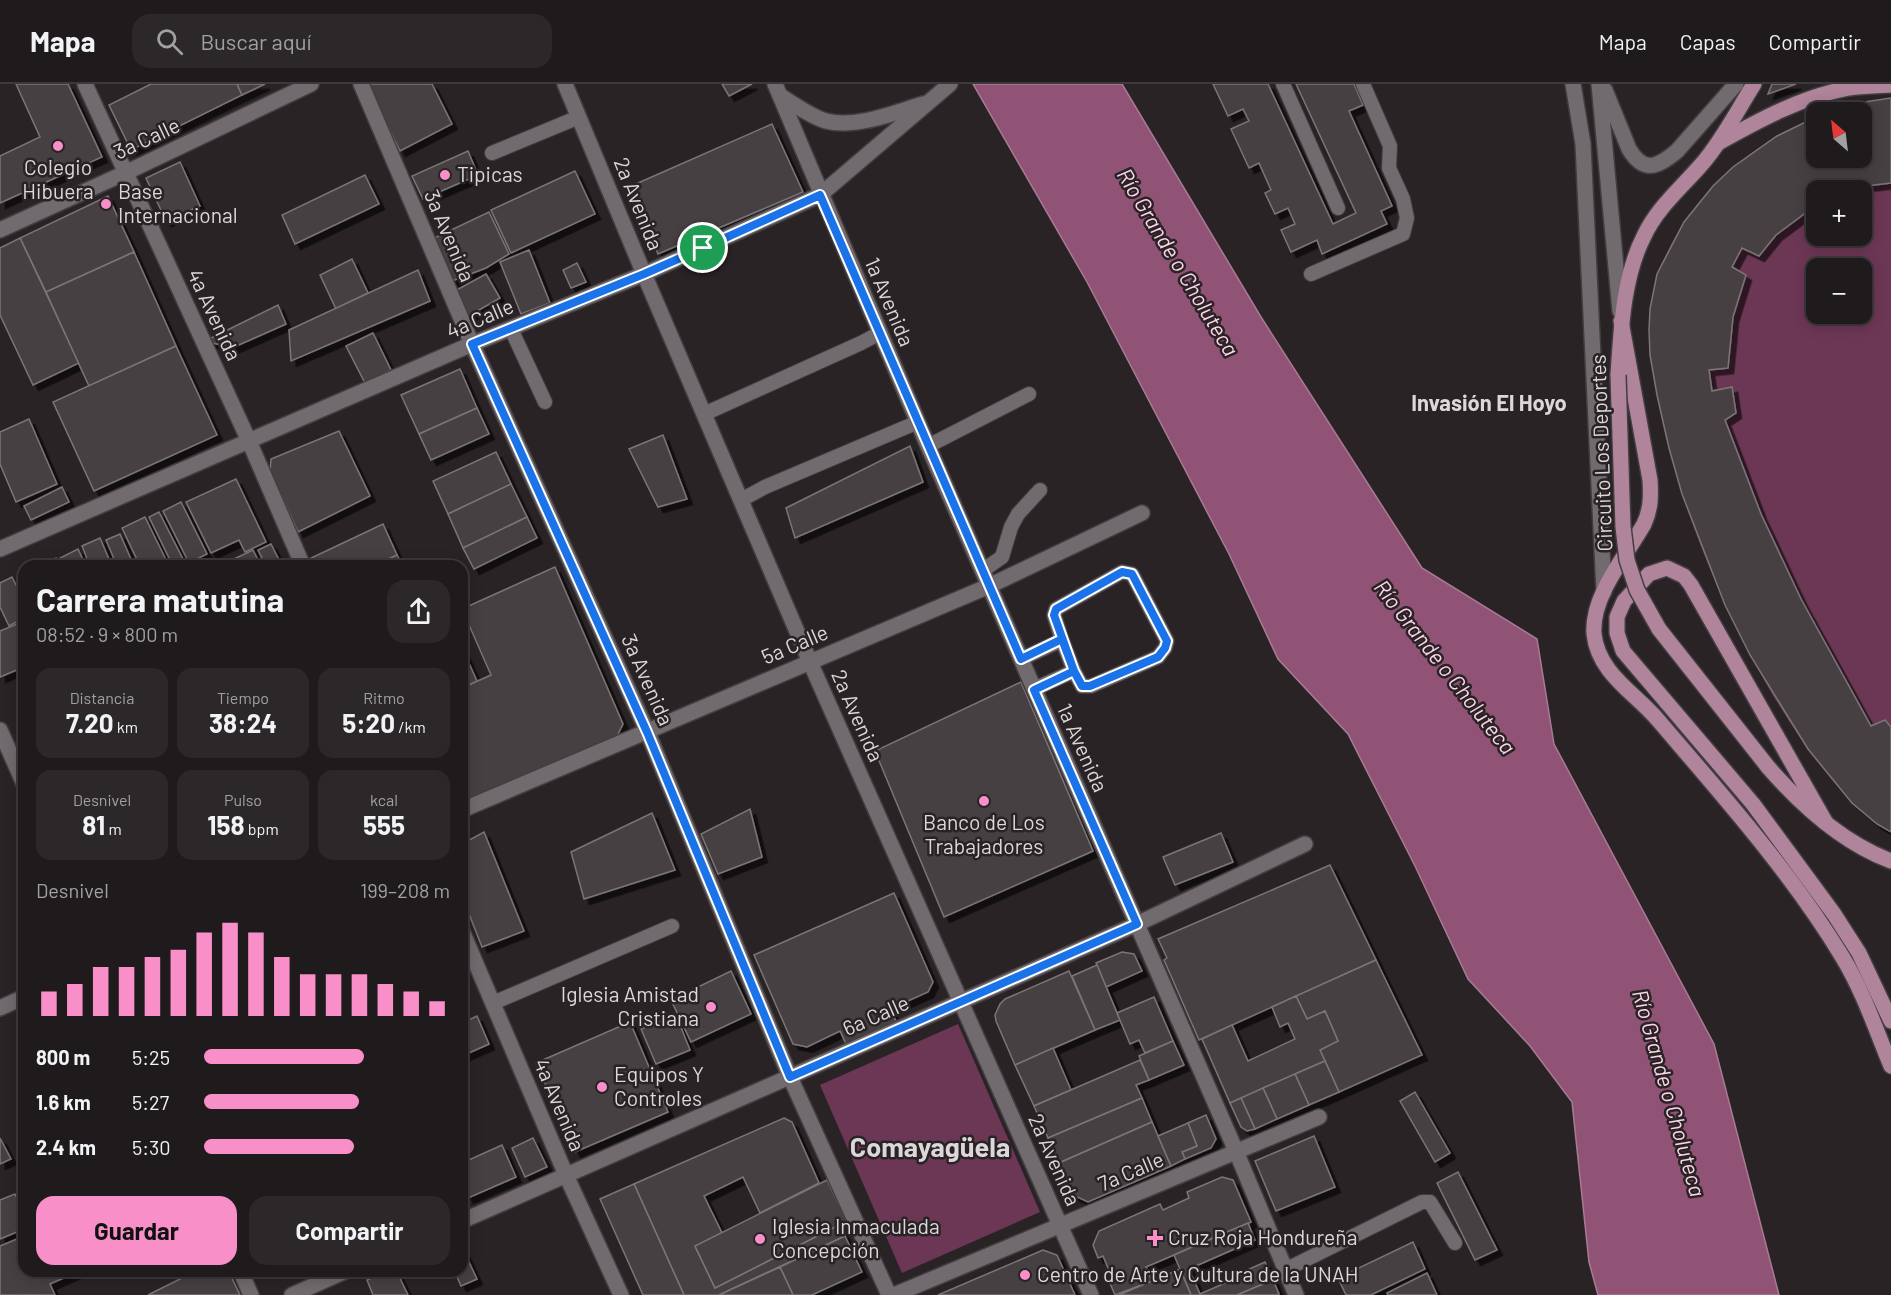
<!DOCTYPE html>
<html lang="es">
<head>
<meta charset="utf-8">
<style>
	body { margin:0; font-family:Barlow,sans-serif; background:#2c2729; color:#f1f3f6; height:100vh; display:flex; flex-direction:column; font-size:22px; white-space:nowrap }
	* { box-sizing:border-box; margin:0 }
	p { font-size:20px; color:#a1a1a3 }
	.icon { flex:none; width:33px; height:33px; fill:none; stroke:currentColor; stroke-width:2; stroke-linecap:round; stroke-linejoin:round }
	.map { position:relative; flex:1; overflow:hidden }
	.sheet { position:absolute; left:18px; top:476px; width:450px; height:717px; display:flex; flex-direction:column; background:#1f1a1c; border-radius:18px; box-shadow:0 3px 15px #0003,0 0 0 2px #3c383b }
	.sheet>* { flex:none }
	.needle { width:39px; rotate:332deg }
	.controls { position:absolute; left:1806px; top:18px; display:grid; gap:12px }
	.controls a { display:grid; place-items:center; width:66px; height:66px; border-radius:12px; background:#1f1a1c; box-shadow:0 3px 15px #0003,0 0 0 2px #3c383b; font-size:30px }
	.pin { position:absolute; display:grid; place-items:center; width:51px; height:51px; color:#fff; margin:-26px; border:3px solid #fff; border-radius:50%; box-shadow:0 2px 6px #0007 }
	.round { display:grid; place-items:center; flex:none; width:63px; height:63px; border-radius:18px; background:#2c2729 }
	.summary { display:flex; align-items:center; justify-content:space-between; height:102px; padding:0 18px }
	h1 { font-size:33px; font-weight:700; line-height:45px }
	.stats { display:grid; grid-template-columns:repeat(3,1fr); gap:9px; height:102px; padding:6px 18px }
	.stats div { display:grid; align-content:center; border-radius:15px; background:#2c2729; text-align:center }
	.stats b { font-size:26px; font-weight:700 }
	.stats small { font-size:16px; font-weight:400 }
	.stats p { font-size:16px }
	.chart { height:168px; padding:12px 18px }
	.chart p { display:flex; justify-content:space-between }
	.chart svg { width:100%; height:108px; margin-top:6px; stroke:#f98fc9; stroke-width:6 }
	.primary-button { display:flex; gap:12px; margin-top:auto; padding:12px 18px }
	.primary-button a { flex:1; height:69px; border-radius:18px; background:#f98fc9; color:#111; font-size:24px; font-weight:700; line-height:69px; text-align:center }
	.primary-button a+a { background:#2c2729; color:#f1f3f6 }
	ul { padding:0 18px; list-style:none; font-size:20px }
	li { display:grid; grid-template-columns:96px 72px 1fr; align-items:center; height:45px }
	li i { height:15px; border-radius:8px; background:#f98fc9 }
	header { display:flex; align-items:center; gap:36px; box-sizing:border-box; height:84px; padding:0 30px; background:#1f1a1c; border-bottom:2px solid #3c383b }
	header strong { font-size:28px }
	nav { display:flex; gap:33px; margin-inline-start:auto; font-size:21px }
	.search { width:420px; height:54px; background:#2c2729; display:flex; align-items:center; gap:15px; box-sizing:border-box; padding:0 21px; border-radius:18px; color:#a1a1a3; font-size:22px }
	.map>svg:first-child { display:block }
	.green { fill:#6c3755; fill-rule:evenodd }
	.water { fill:#915375; stroke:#a87b93; stroke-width:1.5 }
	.building { fill:#474043; stroke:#7b7477; stroke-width:1.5; filter:url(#shadow) }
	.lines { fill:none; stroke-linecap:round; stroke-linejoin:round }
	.service-casing { stroke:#423e40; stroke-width:16 }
	.pedestrian-casing { stroke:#423e40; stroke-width:18 }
	.minor-casing { stroke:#423e40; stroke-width:18 }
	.tertiary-casing { stroke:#423e40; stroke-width:18 }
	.primary-casing { stroke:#423e40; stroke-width:18 }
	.service { stroke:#716a6e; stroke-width:14 }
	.pedestrian { stroke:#716a6e; stroke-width:15 }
	.minor { stroke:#716a6e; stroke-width:15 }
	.tertiary { stroke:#716a6e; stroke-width:15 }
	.primary { stroke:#b0849b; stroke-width:15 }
	.primary-bridge-casing { stroke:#423e40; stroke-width:18; stroke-linecap:butt }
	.primary-bridge { stroke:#b0849b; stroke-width:15 }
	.route-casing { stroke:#fff; stroke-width:12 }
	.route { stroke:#1a73e8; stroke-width:8 }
	.poi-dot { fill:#f98fc9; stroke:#292326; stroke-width:2 }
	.labels { text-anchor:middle; stroke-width:5; stroke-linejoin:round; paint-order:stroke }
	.street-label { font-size:21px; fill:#dcd8da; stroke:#292326 }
	.poi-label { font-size:21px; fill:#dcd8da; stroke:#292326; text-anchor:start }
	.water-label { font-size:22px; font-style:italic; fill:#fcd5e8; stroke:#292326 }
	.neighbourhood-label { font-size:22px; font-weight:bold; fill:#dcd8da; stroke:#292326 }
	.district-label { font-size:27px; font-weight:bold; fill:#dcd8da; stroke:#292326 }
</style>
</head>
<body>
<header>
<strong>Mapa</strong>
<div class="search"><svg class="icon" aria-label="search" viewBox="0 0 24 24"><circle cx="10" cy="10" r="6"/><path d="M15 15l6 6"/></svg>Buscar aquí</div>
<nav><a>Mapa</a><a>Capas</a><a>Compartir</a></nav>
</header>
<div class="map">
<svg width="1891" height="1211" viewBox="0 0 1891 1211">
	<defs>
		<filter id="shadow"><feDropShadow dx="5.5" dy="5.5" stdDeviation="0" flood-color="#0009"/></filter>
	</defs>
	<rect width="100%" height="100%" fill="#292326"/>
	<g class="green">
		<path d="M1891 14V748C1771 679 1617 326 1657 191 1659 183 1664 175 1668 167 1698 105 1754 59 1816 33V74H1862V28H1828L1851 20ZM1816 106H1862V152H1816ZM1816 184H1862V230H1816Z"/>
		<path d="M958 940 1040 1128 902 1189 820 1001Z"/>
	</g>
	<path class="water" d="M973 0H1122L1261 233 1422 484 1537 555 1554 660 1714 960 1779 1211H1598L1589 1178 1572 1018 1530 962 1468 895 1415 782 1348 650 1278 575 1229 470 1087 198Z"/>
	<g class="building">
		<path d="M16 0H68L102 73 0 119V72L40 53Z"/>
		<path d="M151 0H237L242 11 131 66 109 21Z"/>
		<path d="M237 0H265L242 11Z"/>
		<path d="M366 0H432L452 40 400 67Z"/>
		<path d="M722 0H752L729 12Z"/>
		<path d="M1213 0H1268L1333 140 1356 129 1296 0H1354L1363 21 1349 27 1392 122 1381 127 1387 140 1322 170 1317 156 1291 168 1281 146 1295 140 1288 124 1275 130 1265 109 1271 106 1259 79 1249 84 1231 45 1249 37 1243 25 1228 32Z"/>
		<path d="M1772 0H1796L1768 10Z"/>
		<path d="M1891 14V99L1866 102 1851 106H1816V121L1776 151 1759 172 1742 164 1732 183 1746 191 1733 233 1728 284 1709 286 1712 307 1732 303 1736 329 1725 336 1761 430 1801 515 1871 642 1885 636 1891 643V748L1877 740 1852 719 1808 665 1750 571 1725 521 1682 410 1669 364 1657 311 1650 271 1649 246 1650 225 1657 190 1684 138 1713 102 1733 83 1777 52 1816 33V74H1862V28H1828L1851 20Z"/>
		<path d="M772 40 803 108 658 170 629 103Z"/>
		<path d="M468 67 478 91 423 115 412 92Z"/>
		<path d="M180 78 200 122 166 137 146 94Z"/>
		<path d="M575 87 595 130 511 169 491 126Z"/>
		<path d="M365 91 379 120 295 160 282 131Z"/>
		<path d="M108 112 134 168 46 208 20 154Z"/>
		<path d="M489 128 509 170 486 184 452 197 432 155Z"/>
		<path d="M20 154 79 279 33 301 0 231V164Z"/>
		<path d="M529 166 550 219 521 230 500 178Z"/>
		<path d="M134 168 176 262 89 302 46 208Z"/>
		<path d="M352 175 368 209 336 225 320 191Z"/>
		<path d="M577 179 586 198 571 204 563 186Z"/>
		<path d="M418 186 430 217 291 277 289 246Z"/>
		<path d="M486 190 500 214 467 233 453 208Z"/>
		<path d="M278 221 286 240 232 264 205 257Z"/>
		<path d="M373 249 391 286 365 299 346 262Z"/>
		<path d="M176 262 217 351 94 407 53 318Z"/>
		<path d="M460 285 477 324 419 350 401 311Z"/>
		<path d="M477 324 489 350 431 376 419 350Z"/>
		<path d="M29 335 57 400 16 418 0 380V348Z"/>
		<path d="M339 347 370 412 298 448 270 387 271 375Z"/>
		<path d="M663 351 687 415 658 423 629 365Z"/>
		<path d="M910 362 923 398 795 454 786 424Z"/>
		<path d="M496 368 511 400 448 430 433 397Z"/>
		<path d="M236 395 266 458 245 468 239 456 211 469 186 418Z"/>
		<path d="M511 400 527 433 463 464 448 430Z"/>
		<path d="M62 403 69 418 31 436 24 422Z"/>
		<path d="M181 418 207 470 189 479 163 427Z"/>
		<path d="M159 428 185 479 180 482H173L149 433Z"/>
		<path d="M145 433 169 482H140L122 444Z"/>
		<path d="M527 433 537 454 474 485 463 464Z"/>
		<path d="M383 440 397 471 374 482H307L305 477Z"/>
		<path d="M120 450 134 482H117L106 456Z"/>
		<path d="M100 454 112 482H90L82 462Z"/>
		<path d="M271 460 282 482H266L258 466Z"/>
		<path d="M78 465 86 482H64L60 474Z"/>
		<path d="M253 466 261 482H219Z"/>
		<path d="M397 471 403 482H374Z"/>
		<path d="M56 474 59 482H41Z"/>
		<path d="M555 483 623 640 616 654 462 718V604L491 591 462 525Z"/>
		<path d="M12 493 24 517V525L21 527 24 534 9 542 0 523V499Z"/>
		<path d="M24 537V583L0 593V547Z"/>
		<path d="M462 564 477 597 462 604Z"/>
		<path d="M1021 598 1093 767 944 833 875 667Z"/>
		<path d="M750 725 762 773 718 790 701 750Z"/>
		<path d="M652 729 675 786 584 815 571 768Z"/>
		<path d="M484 748 524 847 482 863 462 812V760Z"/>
		<path d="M1221 749 1233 778 1175 801 1163 773Z"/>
		<path d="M1330 781 1376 876 1199 956 1164 876 1167 874 1158 855Z"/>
		<path d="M894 809 933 898 928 908 890 925 896 937 846 960 840 947 807 963 793 960 754 871Z"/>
		<path d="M1122 868 1134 870 1142 887 1106 903 1096 879Z"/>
		<path d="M1376 876 1422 971 1339 1008 1320 966 1338 957 1325 927 1307 935 1296 912Z"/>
		<path d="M1097 881 1120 936 1095 946 1072 892Z"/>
		<path d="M731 887 751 930 691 958 671 916Z"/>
		<path d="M1069 887 1095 946 1015 981 996 937 995 931 1000 920 1005 915Z"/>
		<path d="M1296 912 1307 935 1325 927 1338 957 1320 966 1325 977 1230 1019 1202 955 1232 941 1248 977 1295 955 1288 939 1280 943 1272 923Z"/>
		<path d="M1154 913 1173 957 1145 969 1139 956 1130 960 1117 929Z"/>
		<path d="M676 931 690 966 656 980 641 945Z"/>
		<path d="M477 932 489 960 462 972V939Z"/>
		<path d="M630 938 668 1028 575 1068 536 979Z"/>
		<path d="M1173 957 1184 981 1149 996 1139 972Z"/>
		<path d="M1053 964 1071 1006 1034 1022 1015 981Z"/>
		<path d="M1140 976 1149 996 1136 1001 1142 1014 1048 1054 1034 1022Z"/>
		<path d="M1325 977 1339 1008 1309 1021 1295 990Z"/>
		<path d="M1295 990 1309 1021 1277 1035 1263 1004Z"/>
		<path d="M1263 1004 1277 1035 1255 1045 1241 1014Z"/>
		<path d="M1415 1008 1450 1069 1435 1078 1400 1017Z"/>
		<path d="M1142 1014 1152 1038 1059 1079 1048 1054Z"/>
		<path d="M1241 1014 1255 1045 1247 1047 1241 1043 1230 1019Z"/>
		<path d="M1206 1031 1216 1055 1211 1064 1185 1075 1182 1068 1197 1062 1188 1039Z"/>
		<path d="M784 1034 792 1038 819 1099 760 1129 743 1093 704 1112 722 1149 695 1162 715 1204 839 1141 845 1152 719 1211H684L634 1100Z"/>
		<path d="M1152 1038 1171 1082 1088 1118 1073 1111 1059 1079Z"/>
		<path d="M1188 1039 1197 1062 1182 1068 1185 1075 1171 1082 1158 1052Z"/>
		<path d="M1314 1052 1335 1103 1276 1127 1255 1077Z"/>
		<path d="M0 1054 11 1075 0 1080Z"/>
		<path d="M533 1054 547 1083 525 1093 512 1064Z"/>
		<path d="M502 1061 516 1093 468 1114 462 1101V1079Z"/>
		<path d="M1458 1088 1497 1166 1475 1176 1437 1099Z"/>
		<path d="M1222 1093 1233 1096 1251 1138 1146 1183 1152 1197 1115 1211 1109 1197 1113 1196 1103 1172 1098 1174 1093 1161 1099 1147 1160 1120 1163 1126 1189 1114 1187 1108Z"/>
		<path d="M827 1096 847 1137 715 1204 695 1162Z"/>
		<path d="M634 1100 684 1211H643L600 1115Z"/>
		<path d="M15 1110 24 1131V1145L0 1155V1116Z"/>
		<path d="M1248 1139 1255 1156 1189 1185 1200 1210 1239 1193 1238 1190 1265 1178 1273 1196 1237 1211H1191L1174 1171Z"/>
		<path d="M24 1152V1186H82L50 1200 55 1211H0V1162Z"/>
		<path d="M845 1152 862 1188 812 1211H793L780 1183Z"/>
		<path d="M1413 1158 1425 1185 1371 1211H1346L1338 1194Z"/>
		<path d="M462 1163 477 1195 461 1202 454 1186H462Z"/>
		<path d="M1043 1166 1057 1171 1075 1211H938Z"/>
		<path d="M780 1183 793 1211H719Z"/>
		<path d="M1180 1185 1191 1211H1119L1152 1197Z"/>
		<path d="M198 1186H228L240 1211H148Z"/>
		<path d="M388 1186H396L408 1211H373L367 1196Z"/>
		<path d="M1427 1189 1437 1211H1388L1387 1209Z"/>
		<path d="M1273 1196 1279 1210 1277 1211H1237Z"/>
	</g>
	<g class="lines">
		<defs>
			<g id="service">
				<path d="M1283 0 1338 124"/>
				<path d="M492 69 579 33"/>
				<path d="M1311 190 1403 150 1407 134 1403 115 1389 84 1390 62 1363 0"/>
				<path d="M511 245 545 318"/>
				<path d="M704 330 861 259 880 249"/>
				<path d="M928 362 1029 310"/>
				<path d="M741 416 765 403 918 338"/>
				<path d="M982 487 1002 473 1011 443 1018 430 1040 406"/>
				<path d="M1062 556 1074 587"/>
				<path d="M1021 575 1062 556 1054 531 1056 525 1122 488 1132 490 1167 557 1165 564 1158 573 1091 602H1082L1074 587 1034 605"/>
				<path d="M493 919 672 842"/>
				<path d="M1285 1186 1422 1118H1430L1455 1159"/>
			</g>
			<g id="pedestrian">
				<path d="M0 146 125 89"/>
				<path d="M0 646 24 700"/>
				<path d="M240 1186 251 1211"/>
			</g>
			<g id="minor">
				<path d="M85 0 249 357 303 482"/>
				<path d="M565 0 644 190 810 578 1091 1211"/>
				<path d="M125 89 311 0"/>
				<path d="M989 502 1142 429"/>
				<path d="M462 847 566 1091 621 1211"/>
				<path d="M462 1137 1137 840 1305 760"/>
				<path d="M292 1211 348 1186"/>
				<path d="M894 1211 1319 1033"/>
			</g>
			<g id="tertiary">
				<path d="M361 0 472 260 647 647 790 993 889 1211"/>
				<path d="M775 0 928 362 1236 1067 1296 1211"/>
				<path d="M1573 0 1583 60 1604 508"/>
				<path d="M1599 0 1620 227"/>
				<path d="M1605 6 1629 65C1644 90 1658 83 1677 67L1736 0"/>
				<path d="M781 12C795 21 810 32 826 37 855 45 896 28 923 20"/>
				<path d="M0 465 472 260 644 190 820 111 950 0"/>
				<path d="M462 726 989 502"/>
				<path d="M0 924 24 913"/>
			</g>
			<g id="primary">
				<path d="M1720 58C1761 35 1802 13 1849 4 1863 2 1877 2 1891 1"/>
				<path d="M1621 237 1650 396C1651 412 1651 425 1644 440 1626 472 1591 512 1594 550 1598 589 1635 609 1658 636 1723 712 1791 788 1843 874 1863 907 1876 946 1891 982"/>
				<path d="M1618 291C1621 246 1623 193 1644 152 1657 124 1681 104 1701 81 1722 57 1737 27 1754 0"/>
				<path d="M1768 683C1801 721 1843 759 1891 777"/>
				<path d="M1826 739 1691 501 1684 492 1667 484 1649 490 1624 517 1617 533V549L1623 567 1753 720 1834 830 1859 869 1891 937"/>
			</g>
		</defs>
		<use href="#service" class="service-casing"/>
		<use href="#pedestrian" class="pedestrian-casing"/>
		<use href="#minor" class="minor-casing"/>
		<use href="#tertiary" class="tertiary-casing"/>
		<use href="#primary" class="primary-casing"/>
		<use href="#service" class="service"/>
		<use href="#pedestrian" class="pedestrian"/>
		<use href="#minor" class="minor"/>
		<use href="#tertiary" class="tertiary"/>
		<use href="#primary" class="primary"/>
		<defs>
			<path id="primary-bridge" d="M1618 291 1623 443 1627 476 1637 506 1659 545 1768 683"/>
		</defs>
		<use href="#primary-bridge" class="primary-bridge-casing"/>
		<use href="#primary-bridge" class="primary-bridge"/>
	</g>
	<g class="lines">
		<defs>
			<path id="route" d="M703 164 644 190 472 260 647 648 790 993 1137 840 1034 606 1074 587 1054 531 1056 525 1122 488 1132 490 1167 557 1165 564 1158 573 1090 602H1082L1074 587 1062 555 1021 575 820 111 703 164"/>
		</defs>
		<use href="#route" class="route-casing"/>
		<use href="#route" class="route"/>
	</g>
	<g class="poi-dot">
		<circle cx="58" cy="62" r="6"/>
		<circle cx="445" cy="91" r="6"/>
		<circle cx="106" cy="120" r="6"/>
		<circle cx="984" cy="717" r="6"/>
		<circle cx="711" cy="923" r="6"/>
		<circle cx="602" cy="1003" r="6"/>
		<path d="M1152 1145h6v6h6v6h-6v6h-6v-6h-6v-6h6z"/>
		<circle cx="760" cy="1155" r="6"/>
		<circle cx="1025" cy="1191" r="6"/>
	</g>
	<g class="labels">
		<g class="street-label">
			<text transform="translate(147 55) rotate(-25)" y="7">3a Calle</text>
			<text transform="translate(638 120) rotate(68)" y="7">2a Avenida</text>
			<text transform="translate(449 152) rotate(67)" y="7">3a Avenida</text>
			<text transform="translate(889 218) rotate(67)" y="7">1a Avenida</text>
			<text transform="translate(214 231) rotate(65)" y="7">4a Avenida</text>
			<text transform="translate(480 235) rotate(-23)" y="7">4a Calle</text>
			<text transform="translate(1602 369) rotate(-92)" y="7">Circuito Los Deportes</text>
			<text transform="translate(795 561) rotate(-23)" y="7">5a Calle</text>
			<text transform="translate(647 596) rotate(66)" y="7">3a Avenida</text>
			<text transform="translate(857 632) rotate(66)" y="7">2a Avenida</text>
			<text transform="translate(1082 664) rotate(66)" y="7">1a Avenida</text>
			<text transform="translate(876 932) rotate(-24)" y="7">6a Calle</text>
			<text transform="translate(559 1021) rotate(67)" y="7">4a Avenida</text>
			<text transform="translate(1054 1076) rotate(66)" y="7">2a Avenida</text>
			<text transform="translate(1131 1088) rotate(-23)" y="7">7a Calle</text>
		</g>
		<g class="poi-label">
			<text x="58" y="91" text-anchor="middle">Colegio<tspan x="58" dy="24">Hibuera</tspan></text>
			<text x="457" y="98">Tipicas</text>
			<text x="118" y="115">Base<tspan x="118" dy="24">Internacional</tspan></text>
			<text x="984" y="746" text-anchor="middle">Banco de Los<tspan x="984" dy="24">Trabajadores</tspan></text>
			<text x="699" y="918" text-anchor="end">Iglesia Amistad<tspan x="699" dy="24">Cristiana</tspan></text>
			<text x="614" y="998">Equipos Y<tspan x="614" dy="24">Controles</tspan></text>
			<text x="772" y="1150">Iglesia Inmaculada<tspan x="772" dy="24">Concepción</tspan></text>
			<text x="1168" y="1161">Cruz Roja Hondureña</text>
			<text x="1037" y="1198">Centro de Arte y Cultura de la UNAH</text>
		</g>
		<g class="water-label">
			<text transform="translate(1178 178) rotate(59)" y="8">Río Grande o Choluteca</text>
			<text transform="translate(1445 583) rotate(52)" y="8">Río Grande o Choluteca</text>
			<text transform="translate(1669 1009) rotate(74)" y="8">Río Grande o Choluteca</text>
		</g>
		<g class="neighbourhood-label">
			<text x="1489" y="327">Invasión El Hoyo</text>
		</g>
		<g class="district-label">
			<text x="930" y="1073">Comayagüela</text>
		</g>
	</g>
</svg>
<div class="controls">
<a><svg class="needle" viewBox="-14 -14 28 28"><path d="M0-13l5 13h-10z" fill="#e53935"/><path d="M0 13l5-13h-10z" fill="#a1a1a3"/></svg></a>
<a>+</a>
<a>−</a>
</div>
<div class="pin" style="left:703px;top:164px;background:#1e9e55"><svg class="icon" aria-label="arrive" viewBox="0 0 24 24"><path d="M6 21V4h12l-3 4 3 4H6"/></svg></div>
<section class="sheet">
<div class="summary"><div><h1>Carrera matutina</h1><p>08:52 · 9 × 800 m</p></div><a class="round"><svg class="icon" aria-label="share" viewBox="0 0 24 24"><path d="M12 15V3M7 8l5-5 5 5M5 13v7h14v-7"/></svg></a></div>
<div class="stats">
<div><p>Distancia</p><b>7.20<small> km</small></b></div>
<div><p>Tiempo</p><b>38:24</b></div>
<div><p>Ritmo</p><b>5:20<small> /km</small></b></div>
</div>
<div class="stats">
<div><p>Desnivel</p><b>81<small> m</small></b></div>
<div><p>Pulso</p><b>158<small> bpm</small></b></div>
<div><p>kcal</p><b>555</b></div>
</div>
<div class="chart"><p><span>Desnivel</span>199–208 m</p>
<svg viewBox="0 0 160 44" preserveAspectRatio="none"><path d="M5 44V34M15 44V31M25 44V24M35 44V24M45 44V20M55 44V17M65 44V10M75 44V6M85 44V10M95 44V20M105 44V27M115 44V27M125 44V27M135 44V31M145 44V34M155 44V38"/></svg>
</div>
<ul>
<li><b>800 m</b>5:25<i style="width:65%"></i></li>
<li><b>1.6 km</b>5:27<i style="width:63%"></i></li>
<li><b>2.4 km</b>5:30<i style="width:61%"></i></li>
</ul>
<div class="primary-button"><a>Guardar</a><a>Compartir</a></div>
</section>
</div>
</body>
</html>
